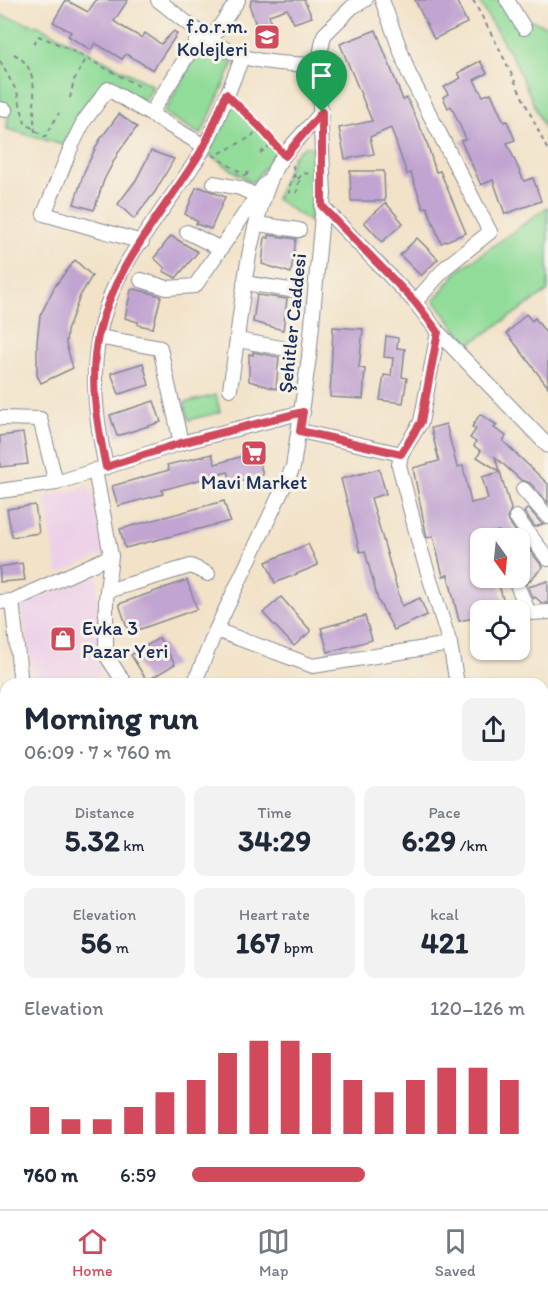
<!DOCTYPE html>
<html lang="en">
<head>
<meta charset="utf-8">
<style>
	body { margin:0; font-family:Itim,sans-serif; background:#f2f2f3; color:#1f2937; height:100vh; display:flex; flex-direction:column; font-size:22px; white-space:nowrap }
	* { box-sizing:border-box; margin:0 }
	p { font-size:20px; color:#747a83 }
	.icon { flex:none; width:33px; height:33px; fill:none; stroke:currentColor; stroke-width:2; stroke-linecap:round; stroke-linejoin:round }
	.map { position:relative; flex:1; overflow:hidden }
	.panel { position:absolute; left:0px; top:678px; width:549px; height:531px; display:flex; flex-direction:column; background:#fff; border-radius:18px 18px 0 0; box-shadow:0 2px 4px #0004 }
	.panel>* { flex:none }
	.needle { width:39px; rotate:165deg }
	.tools { position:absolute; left:470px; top:528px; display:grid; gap:12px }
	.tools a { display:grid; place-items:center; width:60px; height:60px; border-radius:12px; background:#fff; box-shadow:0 2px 4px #0004; font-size:30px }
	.pin { position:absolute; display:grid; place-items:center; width:51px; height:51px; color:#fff; margin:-62px -26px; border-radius:50% 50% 50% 0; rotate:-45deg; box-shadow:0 0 6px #0007 }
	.pin .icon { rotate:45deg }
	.round { display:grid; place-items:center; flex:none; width:63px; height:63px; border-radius:12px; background:#f2f2f3 }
	.headline { display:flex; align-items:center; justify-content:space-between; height:102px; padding:0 24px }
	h1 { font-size:33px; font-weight:700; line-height:45px }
	.stats { display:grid; grid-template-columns:repeat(3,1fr); gap:9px; height:102px; padding:6px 24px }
	.stats div { display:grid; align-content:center; border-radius:12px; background:#f2f2f3; text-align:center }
	.stats b { font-size:30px; font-weight:700 }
	.stats small { font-size:16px; font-weight:400 }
	.stats p { font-size:16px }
	.chart { height:168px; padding:12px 24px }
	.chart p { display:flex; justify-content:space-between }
	.chart svg { width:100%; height:108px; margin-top:6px; stroke:#d1495b; stroke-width:6 }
	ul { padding:0 24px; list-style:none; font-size:20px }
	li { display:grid; grid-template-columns:96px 72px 1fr; align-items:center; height:45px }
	li i { height:15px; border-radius:8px; background:#d1495b }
	.menu { display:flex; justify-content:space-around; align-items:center; height:84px; border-top:2px solid #e0e1e3; background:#fff; font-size:16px; color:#747a83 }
	.menu a { display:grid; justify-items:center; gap:3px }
	.menu .active { color:#d1495b }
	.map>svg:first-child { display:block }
	.built { fill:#edd0e8 }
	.green { fill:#91dc99; stroke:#56867c; stroke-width:1.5 }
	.building { fill:#c1a4d1 }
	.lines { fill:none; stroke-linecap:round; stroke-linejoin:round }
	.minor-casing { stroke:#868893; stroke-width:16 }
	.path { stroke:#868893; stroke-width:2; stroke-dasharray:4.5 4.5; stroke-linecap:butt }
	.minor { stroke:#fff; stroke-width:14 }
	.route-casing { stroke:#fff; stroke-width:12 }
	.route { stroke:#d1495b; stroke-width:8 }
	.labels { text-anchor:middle; stroke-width:6; stroke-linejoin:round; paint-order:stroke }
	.poi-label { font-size:20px; fill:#1b2f5e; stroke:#f7f3e8; text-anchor:end }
	.street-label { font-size:20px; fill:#1b2f5e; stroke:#f7f3e8 }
</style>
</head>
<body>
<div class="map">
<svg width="548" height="1209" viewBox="0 0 548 1209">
	<rect width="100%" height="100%" fill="#f7f3e8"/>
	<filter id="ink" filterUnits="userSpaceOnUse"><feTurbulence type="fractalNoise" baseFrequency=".0167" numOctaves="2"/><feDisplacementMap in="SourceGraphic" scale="12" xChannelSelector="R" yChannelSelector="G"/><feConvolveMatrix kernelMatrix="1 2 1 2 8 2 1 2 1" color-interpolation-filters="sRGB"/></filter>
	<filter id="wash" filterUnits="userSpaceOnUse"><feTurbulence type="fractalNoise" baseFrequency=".008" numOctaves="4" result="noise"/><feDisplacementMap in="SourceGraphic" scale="24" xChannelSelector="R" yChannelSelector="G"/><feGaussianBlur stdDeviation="1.35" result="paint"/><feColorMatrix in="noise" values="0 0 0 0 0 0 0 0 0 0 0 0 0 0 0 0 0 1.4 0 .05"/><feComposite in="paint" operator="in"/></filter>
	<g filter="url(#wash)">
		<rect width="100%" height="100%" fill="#f2e2c8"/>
		<g class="built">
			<path d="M91 486 103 555 58 574 45 496Z"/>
			<path d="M98 575V651L102 675 69 684H35L21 606Z"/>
		</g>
		<g class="green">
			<path d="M478 0H503L520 27 531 20 548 27V136L515 62Z"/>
			<path d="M0 15 41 27 153 86 145 101 107 82 90 97 63 145 7 129 9 105 0 102Z"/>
			<path d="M201 46 233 64 201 135 164 113Z"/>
			<path d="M231 96 280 148 252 183 208 154Z"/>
			<path d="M306 146 311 147 314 175 310 222 276 199 294 155Z"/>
			<path d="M548 207V291L468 345 434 300 458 271Z"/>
			<path d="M216 395 220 412 189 420 184 403Z"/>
			<path d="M0 841H6V902L0 905Z"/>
			<path d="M75 1203H129L127 1209H73Z"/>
		</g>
		<g id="blocks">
			<g class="building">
				<path d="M66 0 88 12 96 0H128L114 21 121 26 142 38 145 33 161 44 174 31 177 34 153 70 126 54 122 59 95 43 91 50 68 36 71 32 53 22Z"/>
				<path d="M251 0H304L312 17 294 23 287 9 269 15 273 29 259 34 250 7Z"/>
				<path d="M415 0H456L467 23 434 39Z"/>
				<path d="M376 30 403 100 407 98 426 140 436 172 440 171 466 233 441 243 427 207 423 208 411 173 407 174 391 128 370 137 374 154 345 159 339 128 372 121 340 44Z"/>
				<path d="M480 61 487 73 474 80 483 96 491 93 504 122 507 121 515 140 507 143 524 181 533 178 541 201 505 214 493 180 481 185 461 141 466 139 451 106 448 108 443 97 448 94 444 87 461 78 458 73Z"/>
				<path d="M119 114 137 127 118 153 104 180 94 210 74 204 84 172 99 141Z"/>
				<path d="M151 151 174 159 155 192 134 219 118 204 136 180Z"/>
				<path d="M350 171H384L385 201H351Z"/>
				<path d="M200 187 225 197 211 229 196 224 198 222 185 214 196 188Z"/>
				<path d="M386 203 403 223 382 242 364 222Z"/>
				<path d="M269 235 296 239 291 273 262 264 265 237 269 238Z"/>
				<path d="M171 236 198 252 176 278 163 271 165 268 154 258Z"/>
				<path d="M417 238 438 259 421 276 400 255Z"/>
				<path d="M75 260 92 276 80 296 67 331 66 344 73 368 41 383 37 375V342L40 316 55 286Z"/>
				<path d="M135 289 161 296 153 328 138 325V322L125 318 131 290Z"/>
				<path d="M257 295 287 299 283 330 253 322Z"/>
				<path d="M526 314 532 321 535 318 548 336V387L507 333Z"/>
				<path d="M333 327 363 329 359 368 365 369 363 399 330 397Z"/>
				<path d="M386 336 398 338 397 348 405 349 402 377 407 378 403 403 380 400 384 375 391 376 393 358 384 357Z"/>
				<path d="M253 352 279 357 276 389 249 381V354L253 355Z"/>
				<path d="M143 363 149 385 119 394 111 373Z"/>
				<path d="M154 401 161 422 117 436 110 415Z"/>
				<path d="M480 414 497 425 494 428 506 436 503 441 548 484V503L530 483 521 480 495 457 499 471 477 457 481 451 474 446 476 442 470 438 476 429 472 427Z"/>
				<path d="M446 424 457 467 463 466 471 503 488 499 482 477 500 472 511 509 507 519 516 532 500 536 499 531 480 535V578H497L506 610H477L478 617 459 621 448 575 443 576 433 536 427 538 413 468 439 461 431 428Z"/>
				<path d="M23 433 28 464 0 467V436Z"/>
				<path d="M257 452 263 475 232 483 228 472 162 490 163 494 118 506 112 486 169 470 167 465 212 454 215 464Z"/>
				<path d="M379 469 386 494 371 498 402 606 420 598 427 615 394 630 378 600 365 551 360 552 341 479Z"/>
				<path d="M224 501 230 521 125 548 120 529Z"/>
				<path d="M35 505 39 533 12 537 7 509Z"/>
				<path d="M528 508 541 523 543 524 535 527 524 512Z"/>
				<path d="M308 544 318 565 275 583 266 562Z"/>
				<path d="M525 544 543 567 526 584 519 571V550Z"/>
				<path d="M22 563 25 580 0 582V567Z"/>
				<path d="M187 580 197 609 129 633 119 604Z"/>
				<path d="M548 581V603H542L535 597 533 599 528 587Z"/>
				<path d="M281 597 311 631 294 646 263 613Z"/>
				<path d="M365 616 372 640 328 652 321 628Z"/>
				<path d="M159 638 175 664 147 681 131 655Z"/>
			</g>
		</g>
	</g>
	<g filter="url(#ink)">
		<use href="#blocks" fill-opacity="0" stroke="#868893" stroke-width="1.5"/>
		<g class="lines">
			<defs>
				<g id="minor">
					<path d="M158 0C184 20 212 46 244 57 268 64 294 64 318 65"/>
					<path d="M382 0 409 74 490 232 446 267 415 302"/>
					<path d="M507 0 524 28"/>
					<path d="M211 39 238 0"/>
					<path d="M0 109 5 110"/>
					<path d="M151 113 201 34"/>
					<path d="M214 183 240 188 257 196"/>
					<path d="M322 206 415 302 438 332 548 446"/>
					<path d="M257 224 299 230"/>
					<path d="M187 232 221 249"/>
					<path d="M142 242 44 214 72 145 84 121 108 89 204 146"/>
					<path d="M141 280 167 288 195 286 265 184"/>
					<path d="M244 283 290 290"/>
					<path d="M98 337 160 348 181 443"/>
					<path d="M238 340 287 349"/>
					<path d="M230 389C242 315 244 237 275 169 284 151 309 128 322 112"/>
					<path d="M0 418 40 419 56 483"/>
					<path d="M300 431 401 454 421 422 438 332"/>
					<path d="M401 454 399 465 420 547 450 644 457 684"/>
					<path d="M106 467C91 398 87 336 122 271 145 230 176 193 201 153 218 123 229 88 243 56"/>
					<path d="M95 470 111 556 106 600V655L125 684"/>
					<path d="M523 489 548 517"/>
					<path d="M0 491 56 483 181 443 303 412"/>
					<path d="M516 517 548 559"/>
					<path d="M514 578 529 613 548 612"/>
					<path d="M107 591 191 566 208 574"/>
					<path d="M12 601 21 684"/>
					<path d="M0 602 12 601 111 556"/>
					<path d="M216 630 313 666 450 644"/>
					<path d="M194 684 216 630 293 467 309 357 324 194 318 65 324 35 352 7 365 0"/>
					<path d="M0 718 6 733"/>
					<path d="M543 821 548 826"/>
					<path d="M0 833H6"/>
					<path d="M543 887 548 882"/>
					<path d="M0 941 6 955"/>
					<path d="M543 989 548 991"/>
					<path d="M0 1026 6 1029"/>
					<path d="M0 1077 6 1079"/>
					<path d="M0 1123 6 1126"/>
					<path d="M543 1131 548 1121"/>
					<path d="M0 1168 6 1170"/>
					<path d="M222 1203 232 1209"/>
					<path d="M481 1203 489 1209"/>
					<path d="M69 1209 71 1203"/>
					<path d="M338 1209 345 1203"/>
				</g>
			</defs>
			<use href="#minor" class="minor-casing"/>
			<g class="path">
				<path d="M473 0 499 48 548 151"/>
				<path d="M34 44 38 36C74 49 107 70 143 88"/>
				<path d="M14 54C43 70 31 104 35 132"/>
				<path d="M0 61 17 92 25 123 45 137 59 113"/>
				<path d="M70 98 74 80 86 59"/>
				<path d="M237 105 276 146"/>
				<path d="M220 153 251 137 260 127"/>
				<path d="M260 153 274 143"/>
				<path d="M213 155 246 176"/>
				<path d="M293 165 294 176 291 178 289 193 297 192 299 181 294 176"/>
				<path d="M246 176 250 168"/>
				<path d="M298 179 303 173 311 174"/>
			</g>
			<use href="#minor" class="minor"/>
		</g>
	</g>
	<g class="lines" filter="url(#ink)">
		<defs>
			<path id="route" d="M226 94 260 127 285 156 322 112V206L415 302 438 332 421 422 401 454 300 431 303 412 181 443 106 467C97 424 89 379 98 336 113 266 164 212 200 153 211 135 218 114 226 94Z"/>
		</defs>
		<use href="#route" class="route-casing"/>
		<use href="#route" class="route"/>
	</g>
	<defs>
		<symbol id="university-square" viewBox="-11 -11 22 22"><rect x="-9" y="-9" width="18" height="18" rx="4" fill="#d1495b" stroke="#f7f3e8"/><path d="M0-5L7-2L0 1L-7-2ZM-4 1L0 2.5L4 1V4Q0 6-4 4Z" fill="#fff"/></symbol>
		<symbol id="supermarket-square" viewBox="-11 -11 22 22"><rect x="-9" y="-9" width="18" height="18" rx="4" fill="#d1495b" stroke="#f7f3e8"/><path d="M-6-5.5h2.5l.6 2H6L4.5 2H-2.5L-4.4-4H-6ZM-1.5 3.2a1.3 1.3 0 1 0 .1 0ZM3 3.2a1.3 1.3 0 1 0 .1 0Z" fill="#fff"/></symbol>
		<symbol id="shop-square" viewBox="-11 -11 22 22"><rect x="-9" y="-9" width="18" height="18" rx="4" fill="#d1495b" stroke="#f7f3e8"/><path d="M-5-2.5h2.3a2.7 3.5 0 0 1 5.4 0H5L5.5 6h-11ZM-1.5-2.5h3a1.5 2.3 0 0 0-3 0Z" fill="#fff"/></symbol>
	</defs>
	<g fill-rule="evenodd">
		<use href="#university-square" x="252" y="22" width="30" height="30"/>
		<use href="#supermarket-square" x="239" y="438" width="30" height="30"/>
		<use href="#shop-square" x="48" y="624" width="30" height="30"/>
	</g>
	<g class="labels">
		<g class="poi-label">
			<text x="248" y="33">f.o.r.m.<tspan x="248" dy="23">Kolejleri</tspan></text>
			<text x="254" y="489" text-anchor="middle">Mavi Market</text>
			<text x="82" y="635" text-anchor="start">Evka 3<tspan x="82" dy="23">Pazar Yeri</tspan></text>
		</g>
		<g class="street-label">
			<text transform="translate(292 323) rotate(-84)" y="7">Şehitler Caddesi</text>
		</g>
	</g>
</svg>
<div class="tools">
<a><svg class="needle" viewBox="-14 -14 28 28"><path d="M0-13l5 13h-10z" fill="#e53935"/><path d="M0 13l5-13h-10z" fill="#747a83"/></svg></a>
<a><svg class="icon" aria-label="locate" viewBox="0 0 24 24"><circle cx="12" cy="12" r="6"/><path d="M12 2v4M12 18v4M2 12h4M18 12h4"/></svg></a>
</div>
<div class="pin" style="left:322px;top:112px;background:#1e9e55"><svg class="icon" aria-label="arrive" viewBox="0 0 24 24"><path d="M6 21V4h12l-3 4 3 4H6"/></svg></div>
<section class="panel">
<div class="headline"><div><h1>Morning run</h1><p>06:09 · 7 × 760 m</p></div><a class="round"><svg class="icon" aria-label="share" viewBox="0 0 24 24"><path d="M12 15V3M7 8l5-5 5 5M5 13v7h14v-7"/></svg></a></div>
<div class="stats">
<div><p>Distance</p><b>5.32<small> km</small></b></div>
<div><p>Time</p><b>34:29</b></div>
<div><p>Pace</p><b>6:29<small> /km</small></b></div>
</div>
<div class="stats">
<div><p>Elevation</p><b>56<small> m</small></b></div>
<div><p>Heart rate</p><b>167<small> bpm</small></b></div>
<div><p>kcal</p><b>421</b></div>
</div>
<div class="chart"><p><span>Elevation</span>120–126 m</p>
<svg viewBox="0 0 160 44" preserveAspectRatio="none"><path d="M5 44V33M15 44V38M25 44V38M35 44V33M45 44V27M55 44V22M65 44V11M75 44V6M85 44V6M95 44V11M105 44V22M115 44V27M125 44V22M135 44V17M145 44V17M155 44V22"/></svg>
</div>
<ul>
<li><b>760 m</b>6:59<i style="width:52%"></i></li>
</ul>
</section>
</div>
<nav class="menu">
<a class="active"><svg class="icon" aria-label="home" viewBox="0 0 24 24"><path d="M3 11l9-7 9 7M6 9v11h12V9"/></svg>Home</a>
<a><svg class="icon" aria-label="map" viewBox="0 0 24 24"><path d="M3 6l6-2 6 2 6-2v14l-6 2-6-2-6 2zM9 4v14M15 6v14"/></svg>Map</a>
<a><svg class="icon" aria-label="saved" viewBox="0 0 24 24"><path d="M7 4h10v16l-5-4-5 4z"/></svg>Saved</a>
</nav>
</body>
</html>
